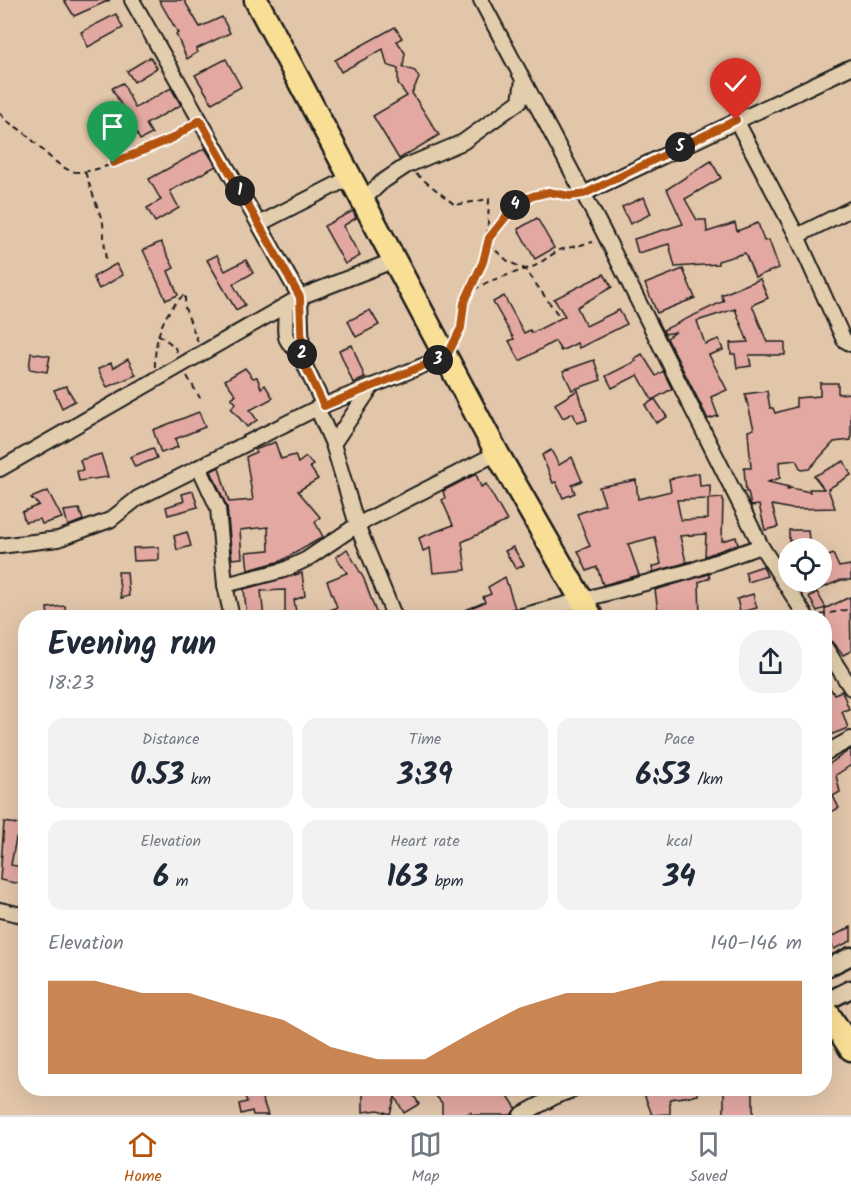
<!DOCTYPE html>
<html lang="en">
<head>
<meta charset="utf-8">
<style>
	body { margin:0; font-family:Kalam,sans-serif; background:#f2f2f3; color:#1f2937; height:100vh; display:flex; flex-direction:column; font-size:22px; white-space:nowrap }
	* { box-sizing:border-box; margin:0 }
	p { font-size:20px; color:#747a83 }
	.icon { flex:none; width:33px; height:33px; fill:none; stroke:currentColor; stroke-width:2; stroke-linecap:round; stroke-linejoin:round }
	.map { position:relative; flex:1; overflow:hidden }
	.panel { position:absolute; left:18px; top:610px; width:814px; height:486px; display:flex; flex-direction:column; background:#fff; border-radius:24px; box-shadow:0 6px 24px #0002 }
	.panel>* { flex:none }
	.fabs { position:absolute; left:778px; top:538px; display:grid; gap:12px }
	.fabs a { display:grid; place-items:center; width:54px; height:54px; border-radius:50%; background:#fff; box-shadow:0 6px 24px #0002; font-size:30px }
	.pin { position:absolute; display:grid; place-items:center; width:51px; height:51px; color:#fff; margin:-62px -26px; border-radius:50% 50% 50% 0; rotate:-45deg; box-shadow:0 0 6px #0007 }
	.pin .icon { rotate:45deg }
	.km { position:absolute; width:30px; height:30px; margin:-15px; border-radius:50%; background:#222; color:#fff; font-size:16px; line-height:30px; text-align:center }
	.round { display:grid; place-items:center; flex:none; width:63px; height:63px; border-radius:24px; background:#f2f2f3 }
	.headline { display:flex; align-items:center; justify-content:space-between; height:102px; padding:0 30px }
	h1 { font-size:33px; font-weight:600; line-height:45px }
	.metrics { display:grid; grid-template-columns:repeat(3,1fr); gap:9px; height:102px; padding:6px 30px }
	.metrics div { display:grid; align-content:center; border-radius:15px; background:#f2f2f3; text-align:center }
	.metrics b { font-size:30px; font-weight:600 }
	.metrics small { font-size:16px; font-weight:400 }
	.metrics p { font-size:16px }
	.chart { height:168px; padding:12px 30px }
	.chart p { display:flex; justify-content:space-between }
	.chart svg { width:100%; height:108px; margin-top:6px; fill:#b45309; opacity:.7 }
	.tabs { display:flex; justify-content:space-around; align-items:center; height:84px; border-top:2px solid #e0e1e3; background:#fff; font-size:16px; color:#747a83 }
	.tabs a { display:grid; justify-items:center; gap:3px }
	.tabs .selected { color:#b45309 }
	.map>svg:first-child { display:block }
	.building { fill:#e3a8a2; stroke:#1c1c1c; stroke-width:1.5 }
	.lines { fill:none; stroke-linecap:round; stroke-linejoin:round }
	.minor-casing { stroke:#1c1c1c; stroke-width:18 }
	.tertiary-casing { stroke:#1c1c1c; stroke-width:21 }
	.trunk-casing { stroke:#1c1c1c; stroke-width:27 }
	.path { stroke:#1c1c1c; stroke-width:2; stroke-dasharray:6 4.5; stroke-linecap:butt }
	.minor { stroke:#e2ceac; stroke-width:14 }
	.tertiary { stroke:#e2ceac; stroke-width:16 }
	.trunk { stroke:#f9df96; stroke-width:22 }
	.route-casing { stroke:#fff; stroke-width:12 }
	.route { stroke:#b45309; stroke-width:8 }
</style>
</head>
<body>
<div class="map">
<svg width="851" height="1115" viewBox="0 0 851 1115">
	<rect width="100%" height="100%" fill="#e2c6aa"/>
	<filter id="ink" filterUnits="userSpaceOnUse"><feTurbulence type="fractalNoise" baseFrequency=".0167" numOctaves="2"/><feDisplacementMap in="SourceGraphic" scale="12" xChannelSelector="R" yChannelSelector="G"/><feConvolveMatrix kernelMatrix="1 2 1 2 8 2 1 2 1" color-interpolation-filters="sRGB"/></filter>
	<g filter="url(#ink)">
		<g class="building">
			<path d="M64 0H110L74 16Z"/>
			<path d="M159 0H184L200 27 222 17 230 33 196 49 198 52 187 59 176 34 178 33Z"/>
			<path d="M116 14 123 28 88 47 81 32Z"/>
			<path d="M395 27 402 38 397 41 405 53 403 67 415 71 419 78 412 93 439 135 399 159 373 116 407 96 398 84V69L387 65 383 49 341 72 335 60Z"/>
			<path d="M150 57 157 68 134 82 127 71Z"/>
			<path d="M226 59 241 87 212 103 195 75Z"/>
			<path d="M123 83 135 108 171 88 181 105 146 124 152 134 140 140 112 88Z"/>
			<path d="M205 148 216 166 170 191 179 208 155 222 147 208 161 200 149 179Z"/>
			<path d="M711 161 721 178 685 199 697 220H706L707 232 735 223 737 231 758 223 764 241 769 240 779 268 755 277 745 253 718 261V264L675 267 669 244 638 253 634 239 683 224 667 189Z"/>
			<path d="M644 197 651 214 630 224 622 207Z"/>
			<path d="M353 211 356 218 343 226 360 256 345 264 324 226Z"/>
			<path d="M537 218 554 248 535 259 518 229Z"/>
			<path d="M161 242 174 268 168 271 178 295 166 300 143 250Z"/>
			<path d="M217 255 225 271 246 260 253 273 233 284 245 305 236 310 207 260Z"/>
			<path d="M116 264 123 275 99 289 93 277Z"/>
			<path d="M683 269 695 298 657 313 645 284Z"/>
			<path d="M604 274 612 287 577 307 586 326 619 310 627 324 579 348 577 343 561 351 555 341 520 361 509 341 514 339 493 302 504 296 524 333 530 330 532 333 565 316 554 299Z"/>
			<path d="M760 279 768 298 752 305 767 342H785V355H749L751 366 737 368 735 354H731L730 343 748 342 735 309 697 321 705 344 719 339 723 350 709 355 727 390 711 397 718 416 708 419 667 338 676 332 665 334 663 330 724 301 721 295Z"/>
			<path d="M370 310 379 325 356 337 348 321Z"/>
			<path d="M352 345 365 378 353 383 339 350Z"/>
			<path d="M31 353 50 356 47 372 29 369Z"/>
			<path d="M642 354 656 376 663 371 672 389 652 400 638 375 612 388 606 376 636 361 634 359Z"/>
			<path d="M128 359 136 375 107 387 98 369 111 363 113 368Z"/>
			<path d="M594 360 601 380 572 390 563 371Z"/>
			<path d="M245 368 253 378 257 377 261 388 265 385 273 398 250 410 257 420 247 427 231 408 236 403 231 398 236 395 225 380Z"/>
			<path d="M820 383H838V394L851 393V440L834 442 809 469 801 470 796 460 779 462 780 478 768 482 789 487 786 490 791 488 810 492 809 489H824L814 476 844 461 851 475 828 489 835 508 792 509 772 505 778 527 765 530 759 505 751 506 748 492H746L744 468H751L748 431 754 429 745 394 767 391 770 408H773L775 413 796 407V398L820 396Z"/>
			<path d="M66 386 75 401 62 408 54 390Z"/>
			<path d="M578 390 587 420 577 423 573 413 563 418 555 404Z"/>
			<path d="M655 399 667 417 656 423 645 405Z"/>
			<path d="M199 412 205 427 175 439 178 447 161 453 153 430Z"/>
			<path d="M275 442 281 459 295 455 298 463 306 457 313 465 310 467 318 479 298 491 320 517 315 522 323 537 281 561 248 570 246 552 269 550 268 527 240 530 242 558 232 559 227 507 211 471 219 467 229 502 253 500 246 457 256 452 255 450Z"/>
			<path d="M153 448 157 458 135 467 130 457Z"/>
			<path d="M551 450 559 465 572 457 582 481 572 485 575 493 563 498 556 482 553 483 542 455Z"/>
			<path d="M101 454 108 477 79 481 77 471 83 470 80 460Z"/>
			<path d="M699 473 700 486 710 485V499L677 500 681 520 708 519V499L723 498 722 541 736 537 738 544 705 556 706 534 680 536 686 562 692 561 653 572 652 567 661 564 655 537 628 544 639 575 603 585 597 567 587 571 578 551 590 546 577 514 605 504 599 487 636 480 638 499 671 491 669 479Z"/>
			<path d="M476 474 481 487 486 484 507 521 462 542 466 570 433 573 430 548 423 551 419 538 453 525 442 500 445 498 443 491Z"/>
			<path d="M48 491 62 518 42 524 40 519 25 522 22 512 39 505 31 498Z"/>
			<path d="M193 491 198 507 168 515 166 507 184 501 182 494Z"/>
			<path d="M79 509 83 520 68 526 64 511Z"/>
			<path d="M789 530H808L809 540 789 541Z"/>
			<path d="M187 532 191 546 177 550 174 536Z"/>
			<path d="M159 547V560L134 561 133 548Z"/>
			<path d="M513 547 524 565 516 569 505 551Z"/>
			<path d="M347 549 364 579 378 618H313L337 607 327 581 347 573 336 557Z"/>
			<path d="M833 554 839 567 851 565V580H841L810 593 803 582H822V559Z"/>
			<path d="M763 566 767 576 748 582 745 572Z"/>
			<path d="M118 572H127L129 596 121 598Z"/>
			<path d="M302 573 305 596 294 600 297 618H285V590L261 591 264 618H247L244 589Z"/>
			<path d="M709 574 710 578 699 582 700 618H659L655 590Z"/>
			<path d="M505 577 515 608 490 616 489 612 473 618H446L485 602 483 597 491 594 488 587Z"/>
			<path d="M817 592 826 608 850 597 851 651 843 655 832 642 825 638V608L817 611 809 597Z"/>
			<path d="M753 594 757 608 740 612 737 599Z"/>
			<path d="M65 606 66 618H48L47 608Z"/>
			<path d="M825 681 834 694 842 691 849 709 842 711 848 728 825 737Z"/>
			<path d="M851 749V765L836 775 840 792 833 796 839 808 825 815V767Z"/>
			<path d="M4 822 24 825 22 839 16 838 11 865 26 868V885L0 880Z"/>
			<path d="M851 927V941L834 949 829 938Z"/>
			<path d="M259 1089 268 1115H253L252 1111 241 1114 239 1104 247 1102 244 1093Z"/>
			<path d="M390 1089 391 1095 410 1089 419 1104 404 1113 395 1097 390 1114 378 1110 363 1112V1090Z"/>
			<path d="M430 1089H504L516 1108 511 1115H473L470 1112 466 1115H442V1103Z"/>
			<path d="M649 1089H698V1095L670 1099V1114L652 1115 643 1091Z"/>
			<rect x="724" y="1089" width="29" height="26"/>
		</g>
		<g class="lines">
			<defs>
				<g id="minor">
					<path d="M132 0 300 297 302 354 306 368 324 406"/>
					<path d="M481 0 602 229 761 546 807 618"/>
					<path d="M736 120 797 236 844 340 851 344"/>
					<path d="M583 194 851 67"/>
					<path d="M363 200 382 182 406 166 463 142 520 101 523 80"/>
					<path d="M259 224 351 177"/>
					<path d="M797 236 851 209"/>
					<path d="M285 306C288 331 277 338 302 354"/>
					<path d="M317 408 333 444 372 386"/>
					<path d="M333 444 357 525 395 618"/>
					<path d="M199 467 218 508 225 585 232 618"/>
					<path d="M0 469 300 297 395 260"/>
					<path d="M0 546 58 539 110 520 138 498 317 408 447 356"/>
					<path d="M225 585 284 570 307 559 357 525 497 453"/>
					<path d="M514 618 690 571 761 546"/>
					<path d="M825 647 851 688"/>
					<path d="M825 753 851 739"/>
					<path d="M0 910 26 916"/>
					<path d="M521 1115 556 1096 575 1089"/>
				</g>
				<g id="tertiary">
					<path d="M825 969 851 956"/>
					<path d="M825 1002 851 989"/>
				</g>
				<g id="trunk">
					<path d="M256 0 497 453 592 618"/>
					<path d="M825 1009 851 1049"/>
				</g>
			</defs>
			<use href="#minor" class="minor-casing"/>
			<use href="#tertiary" class="tertiary-casing"/>
			<use href="#trunk" class="trunk-casing"/>
			<g class="path">
				<path d="M0 113C7 124 19 127 28 136 41 148 54 164 71 171 92 179 170 140 190 126"/>
				<path d="M85 172 103 223 106 263"/>
				<path d="M416 174 455 205 489 199 487 246 471 291"/>
				<path d="M489 238C517 212 521 183 569 195"/>
				<path d="M488 244 509 262 525 269 559 316"/>
				<path d="M158 334 174 346 177 352"/>
				<path d="M456 337 461 328 464 303 471 291 490 281 535 266 559 250 593 242"/>
				<path d="M155 367C154 339 163 312 185 294V308L198 342"/>
				<path d="M187 376 200 398"/>
				<path d="M820 615 851 609"/>
			</g>
			<use href="#minor" class="minor"/>
			<use href="#tertiary" class="tertiary"/>
			<use href="#trunk" class="trunk"/>
		</g>
	</g>
	<g class="lines" filter="url(#ink)">
		<defs>
			<path id="route" d="M113 163 173 138 200 120 300 297 302 354 306 368 324 406 447 356 461 328 464 303 483 262 489 238 517 203 533 196 549 192 570 196 584 194 736 120"/>
		</defs>
		<use href="#route" class="route-casing"/>
		<use href="#route" class="route"/>
	</g>
</svg>
<div class="fabs">
<a><svg class="icon" aria-label="locate" viewBox="0 0 24 24"><circle cx="12" cy="12" r="6"/><path d="M12 2v4M12 18v4M2 12h4M18 12h4"/></svg></a>
</div>
<div class="pin" style="left:113px;top:163px;background:#1e9e55"><svg class="icon" aria-label="arrive" viewBox="0 0 24 24"><path d="M6 21V4h12l-3 4 3 4H6"/></svg></div>
<div class="pin" style="left:736px;top:120px;background:#d93025"><svg class="icon" aria-label="check" viewBox="0 0 24 24"><path d="M5 12l5 5 9-10"/></svg></div>
<b class="km" style="left:240px;top:191px">1</b>
<b class="km" style="left:302px;top:354px">2</b>
<b class="km" style="left:438px;top:360px">3</b>
<b class="km" style="left:515px;top:205px">4</b>
<b class="km" style="left:680px;top:147px">5</b>
<section class="panel">
<div class="headline"><div><h1>Evening run</h1><p>18:23</p></div><a class="round"><svg class="icon" aria-label="share" viewBox="0 0 24 24"><path d="M12 15V3M7 8l5-5 5 5M5 13v7h14v-7"/></svg></a></div>
<div class="metrics">
<div><p>Distance</p><b>0.53<small> km</small></b></div>
<div><p>Time</p><b>3:39</b></div>
<div><p>Pace</p><b>6:53<small> /km</small></b></div>
</div>
<div class="metrics">
<div><p>Elevation</p><b>6<small> m</small></b></div>
<div><p>Heart rate</p><b>163<small> bpm</small></b></div>
<div><p>kcal</p><b>34</b></div>
</div>
<div class="chart"><p><span>Elevation</span>140–146 m</p>
<svg viewBox="0 0 160 44" preserveAspectRatio="none"><path d="M0 44V6L10 6L20 11L30 11L40 17L50 22L60 33L70 38L80 38L90 27L100 17L110 11L120 11L130 6L140 6L150 6L160 6V44z"/></svg>
</div>
</section>
</div>
<nav class="tabs">
<a class="selected"><svg class="icon" aria-label="home" viewBox="0 0 24 24"><path d="M3 11l9-7 9 7M6 9v11h12V9"/></svg>Home</a>
<a><svg class="icon" aria-label="map" viewBox="0 0 24 24"><path d="M3 6l6-2 6 2 6-2v14l-6 2-6-2-6 2zM9 4v14M15 6v14"/></svg>Map</a>
<a><svg class="icon" aria-label="saved" viewBox="0 0 24 24"><path d="M7 4h10v16l-5-4-5 4z"/></svg>Saved</a>
</nav>
</body>
</html>
